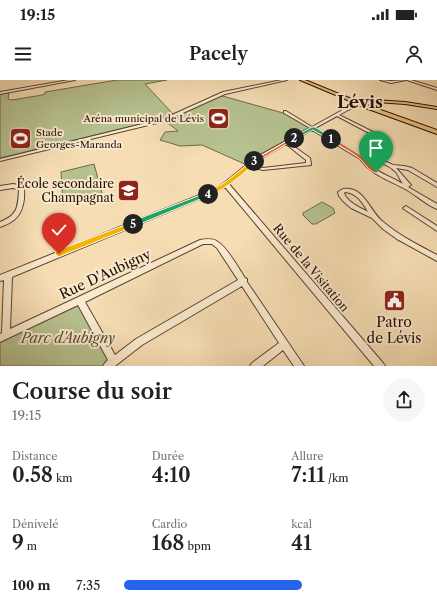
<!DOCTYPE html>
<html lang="fr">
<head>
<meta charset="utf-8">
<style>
	body { margin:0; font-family:"Libre Caslon Text",serif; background:#f6f6f6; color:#222; height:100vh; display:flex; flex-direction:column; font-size:15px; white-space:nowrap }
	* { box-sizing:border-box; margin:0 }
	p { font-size:13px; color:#767676 }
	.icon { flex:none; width:22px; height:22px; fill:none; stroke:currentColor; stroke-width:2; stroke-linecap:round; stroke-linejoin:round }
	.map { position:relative; height:286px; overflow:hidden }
	.sheet { display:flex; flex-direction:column; background:#fff; flex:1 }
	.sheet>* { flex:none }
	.pin { position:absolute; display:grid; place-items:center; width:34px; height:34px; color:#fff; margin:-41px -17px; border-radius:50% 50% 50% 0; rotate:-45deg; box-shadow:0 0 4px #0007 }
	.pin .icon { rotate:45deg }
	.km { position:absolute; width:20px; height:20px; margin:-10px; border-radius:50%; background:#222; color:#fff; font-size:11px; line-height:20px; text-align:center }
	.round { display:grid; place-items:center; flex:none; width:42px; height:42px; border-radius:21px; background:#f6f6f6 }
	.overview { display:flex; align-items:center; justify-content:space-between; height:68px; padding:0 12px }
	h1 { font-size:22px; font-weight:600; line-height:30px }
	.figures { display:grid; grid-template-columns:repeat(3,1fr); gap:6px; height:68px; padding:4px 12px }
	.figures div { display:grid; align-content:center }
	.figures b { font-size:20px; font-weight:600 }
	.figures small { font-size:11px; font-weight:400 }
	.figures p { font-size:11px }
	ul { padding:0 12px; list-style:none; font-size:13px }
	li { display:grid; grid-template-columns:64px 48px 1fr; align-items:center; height:30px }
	li i { height:10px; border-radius:5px; background:#2563eb }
	.status { display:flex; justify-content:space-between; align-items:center; height:28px; padding:0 20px; background:#fff; direction:ltr }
	.status svg { height:11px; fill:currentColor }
	header { display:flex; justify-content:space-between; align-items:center; height:52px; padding:0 12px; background:#fff; font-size:18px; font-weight:600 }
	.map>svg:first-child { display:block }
	.green { fill:#b7c291; stroke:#6e684a }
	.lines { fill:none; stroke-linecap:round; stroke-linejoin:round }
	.minor-casing { stroke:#5a422f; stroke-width:2 }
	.major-casing { stroke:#260f03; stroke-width:2 }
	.minor { fill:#f9e9ce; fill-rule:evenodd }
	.major { fill:#ebbe7a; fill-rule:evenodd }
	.split-1 { fill:#f0652b; stroke:#fff }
	.split-2 { fill:#22a559; stroke:#fff }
	.split-3 { fill:#f0652b; stroke:#fff }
	.split-4 { fill:#f5b400; stroke:#fff }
	.split-5 { fill:#22a559; stroke:#fff }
	.split-6 { fill:#f5b400; stroke:#fff }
	.labels { text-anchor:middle; stroke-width:4; stroke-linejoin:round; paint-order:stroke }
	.far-poi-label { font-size:10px; fill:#260f03; stroke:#f9e9ce; text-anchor:end }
	.poi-label { font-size:12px; fill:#260f03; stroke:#f9e9ce; text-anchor:end }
	.street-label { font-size:12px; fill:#260f03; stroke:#f9e9ce }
	.near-street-label { font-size:14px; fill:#260f03; stroke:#f9e9ce }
	.near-poi-label { font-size:14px; fill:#260f03; stroke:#f9e9ce }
	.near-park-label { font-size:14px; font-style:italic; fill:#594e35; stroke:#f9e9ce }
	.far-town-label { font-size:17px; font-weight:bold; fill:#260f03; stroke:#f9e9ce }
</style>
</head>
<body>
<div class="status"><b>19:15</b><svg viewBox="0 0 49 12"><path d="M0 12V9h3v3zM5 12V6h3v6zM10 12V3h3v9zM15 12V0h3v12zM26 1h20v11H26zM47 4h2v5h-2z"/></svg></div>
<header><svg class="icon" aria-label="menu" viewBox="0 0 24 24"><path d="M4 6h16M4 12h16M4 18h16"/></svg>Pacely<svg class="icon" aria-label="person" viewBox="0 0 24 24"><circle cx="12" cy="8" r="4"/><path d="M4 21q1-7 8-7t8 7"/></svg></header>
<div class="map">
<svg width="437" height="286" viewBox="0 0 437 286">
	<rect width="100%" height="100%" fill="#f6ddb4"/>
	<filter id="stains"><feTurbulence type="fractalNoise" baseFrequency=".005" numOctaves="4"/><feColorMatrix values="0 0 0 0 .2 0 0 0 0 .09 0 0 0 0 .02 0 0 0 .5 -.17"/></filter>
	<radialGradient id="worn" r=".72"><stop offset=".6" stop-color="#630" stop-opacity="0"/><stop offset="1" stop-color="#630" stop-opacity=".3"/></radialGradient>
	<g class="green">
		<path d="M117 0H167L145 4 173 34 149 42 0 78V14L9 13 8 19 12 20 42 15 45 14V12Z"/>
		<path d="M219 15 283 33 285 32 313 48 249 86 202 65 180 66 160 60 165 52 178 51 164 40Z"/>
		<path d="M94 84 102 113 63 124 61 92Z"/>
		<path d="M322 122 333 128 335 133 316 144H312L303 135V133Z"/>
		<path d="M80 221 113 280 108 286H0V259Z"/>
	</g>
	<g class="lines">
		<defs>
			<g id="minor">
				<path d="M69 0H75L0 14V12Z"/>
				<path d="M282 0H287L225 14 165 41 0 81V79L163 39 223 12Z"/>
				<path d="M380 0 391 1 406 0 391 3Z"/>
				<path d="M407 0H411L437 8V10Z"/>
				<path d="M358 24 361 25 348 30 339 35 375 53V55H373L337 36 315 48 363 77H371L378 78 393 85 404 86 412 88 437 103V107L408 90 396 88 411 105 408 107 437 124V129C427 125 417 116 407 110 391 101 371 95 360 79L312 50 289 63 310 78 311 84V85L263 90 249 87 229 104 383 283 385 286H374L225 107 216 112 12 197 10 249 200 160C206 159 213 158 218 162 227 167 239 189 245 198L247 199V202L304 286H294L283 270 263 286H250L252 283 279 263 242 206 142 265 115 286H103L105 283 108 280 78 225 0 262V254L2 253 4 200 0 201V195L212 110 224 103 255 78 284 62 285 61 310 48 284 33V31H286L312 47 346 28ZM286 64 306 80V83L263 88 252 85 259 80ZM365 79C376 80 388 84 396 92 399 96 400 100 403 104 390 96 374 92 365 79ZM203 164H212L217 168 238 200 136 259 115 275 85 222Z"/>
				<path d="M13 104 23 106C25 110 24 114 24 119 22 135 15 142 0 147V142C18 135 18 127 19 109L13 108 0 110V106Z"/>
				<path d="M343 109C364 106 369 130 382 141 398 155 418 165 437 175V181L397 159 383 149 372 138 351 128 343 121 339 116 338 112ZM345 112C357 113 363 123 368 132 359 127 347 122 344 113Z"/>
				<path d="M406 126 437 146V151L404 129 403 128Z"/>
			</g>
			<g id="major">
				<path d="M300 0H305L354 20 350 21Z"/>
				<path d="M360 19 405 22 437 27V29L405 24 362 21 360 20Z"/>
				<path d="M360 24H364L437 50V54L360 26Z"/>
			</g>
		</defs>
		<use href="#minor" class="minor-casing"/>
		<use href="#major" class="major-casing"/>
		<use href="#minor" class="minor"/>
		<use href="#major" class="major"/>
	</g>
	<path class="split-1" d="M330 58H333L364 77 369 84 378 91V93C370 93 366 85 361 80 353 72 339 66 330 60Z"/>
	<path class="split-2" d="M312 47H315L334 59 330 60 313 50 295 59 291 58Z"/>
	<path class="split-3" d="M294 57 295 59 256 82 252 81Z"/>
	<path class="split-4" d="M253 80 257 81C248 90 219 116 206 115V112L224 103Z"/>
	<path class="split-5" d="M208 112H210V115L135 146H130L129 144 130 142Z"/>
	<path class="split-6" d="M133 142 136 144 135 146 61 176 59 177 55 174 56 171Z"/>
	<defs>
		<symbol id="stadium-square" viewBox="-11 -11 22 22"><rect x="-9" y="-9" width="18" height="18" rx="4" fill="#8f2418" stroke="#f9e9ce"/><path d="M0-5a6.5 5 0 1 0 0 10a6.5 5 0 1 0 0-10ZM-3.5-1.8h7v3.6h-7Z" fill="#fff"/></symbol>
		<symbol id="school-square" viewBox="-11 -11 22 22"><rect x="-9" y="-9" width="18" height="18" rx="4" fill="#8f2418" stroke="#f9e9ce"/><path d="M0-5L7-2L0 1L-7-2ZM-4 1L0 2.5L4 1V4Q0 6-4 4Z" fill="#fff"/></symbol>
		<symbol id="civic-square" viewBox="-11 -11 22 22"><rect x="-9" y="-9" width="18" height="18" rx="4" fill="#8f2418" stroke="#f9e9ce"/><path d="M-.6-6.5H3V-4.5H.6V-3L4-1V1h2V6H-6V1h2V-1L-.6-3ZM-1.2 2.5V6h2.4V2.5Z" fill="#fff"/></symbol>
	</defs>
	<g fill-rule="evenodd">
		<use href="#stadium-square" x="206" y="26" width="25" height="25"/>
		<use href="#stadium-square" x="8" y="46" width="25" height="25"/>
		<use href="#school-square" x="116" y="98" width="25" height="25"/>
		<use href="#civic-square" x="382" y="208" width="25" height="25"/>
	</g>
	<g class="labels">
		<g class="far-poi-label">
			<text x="204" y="42">Aréna municipal de Lévis</text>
			<text x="36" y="56" text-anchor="start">Stade<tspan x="36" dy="12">Georges-Maranda</tspan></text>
		</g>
		<g class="poi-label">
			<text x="114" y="108">École secondaire<tspan x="114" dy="14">Champagnat</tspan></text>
		</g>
		<g class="street-label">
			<text transform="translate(311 188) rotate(50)" y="4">Rue de la Visitation</text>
		</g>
		<g class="near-street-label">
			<text transform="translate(105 194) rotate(-25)" y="5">Rue D'Aubigny</text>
		</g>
		<g class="near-poi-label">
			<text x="394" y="247">Patro<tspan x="394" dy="16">de Lévis</tspan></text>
		</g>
		<g class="near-park-label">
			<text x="68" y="263">Parc d'Aubigny</text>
		</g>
		<g class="far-town-label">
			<text x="360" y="28">Lévis</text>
		</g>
	</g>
	<rect width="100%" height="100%" filter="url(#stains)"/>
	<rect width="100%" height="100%" fill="url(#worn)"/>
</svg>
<div class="pin" style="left:376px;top:92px;background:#1e9e55"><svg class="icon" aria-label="arrive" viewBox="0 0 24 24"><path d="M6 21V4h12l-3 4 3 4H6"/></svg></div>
<div class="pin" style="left:59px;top:174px;background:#d93025"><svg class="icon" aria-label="check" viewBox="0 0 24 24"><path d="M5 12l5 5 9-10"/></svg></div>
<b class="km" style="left:331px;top:59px">1</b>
<b class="km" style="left:294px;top:58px">2</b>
<b class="km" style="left:254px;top:81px">3</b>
<b class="km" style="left:208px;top:114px">4</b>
<b class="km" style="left:133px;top:144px">5</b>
</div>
<section class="sheet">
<div class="overview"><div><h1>Course du soir</h1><p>19:15</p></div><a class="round"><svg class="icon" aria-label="share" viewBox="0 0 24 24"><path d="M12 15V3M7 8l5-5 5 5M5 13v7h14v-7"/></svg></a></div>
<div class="figures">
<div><p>Distance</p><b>0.58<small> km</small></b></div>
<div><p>Durée</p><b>4:10</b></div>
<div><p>Allure</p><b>7:11<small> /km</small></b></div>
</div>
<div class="figures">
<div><p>Dénivelé</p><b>9<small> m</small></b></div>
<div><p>Cardio</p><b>168<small> bpm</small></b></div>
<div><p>kcal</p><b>41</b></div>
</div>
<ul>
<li><b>100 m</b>7:35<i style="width:59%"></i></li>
</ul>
</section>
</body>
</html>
